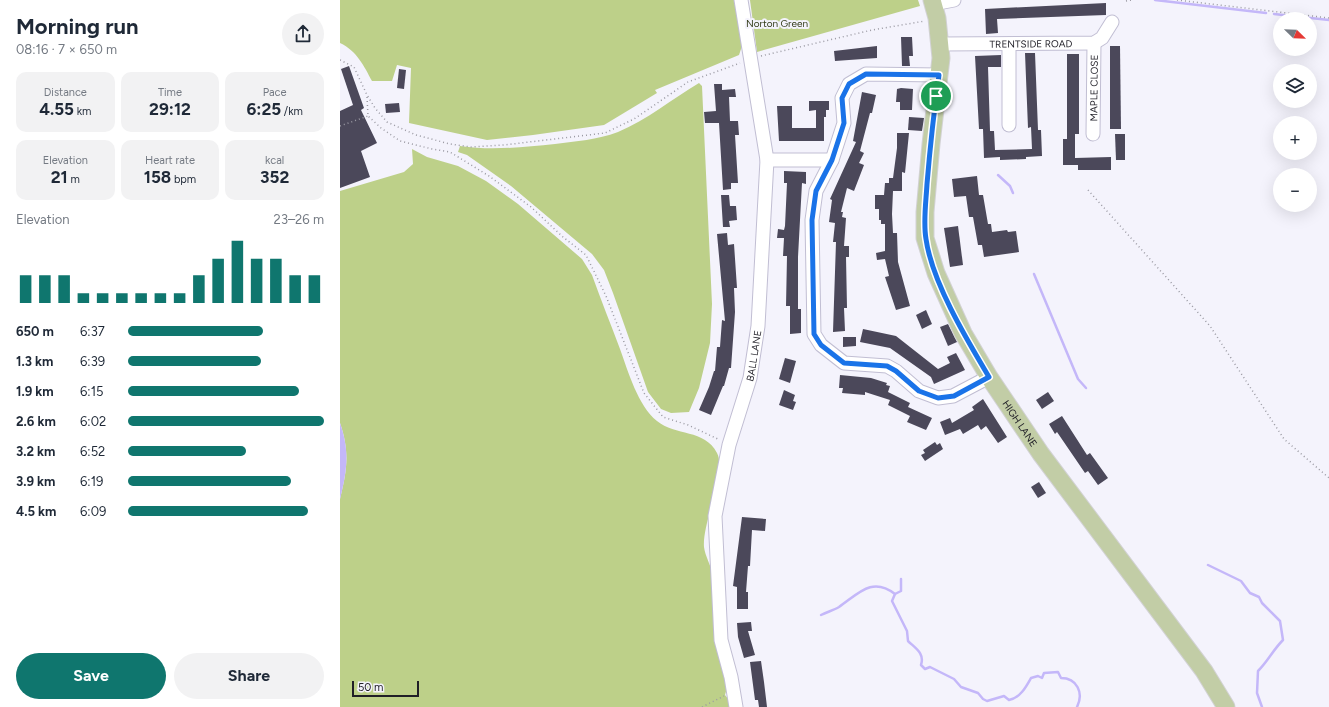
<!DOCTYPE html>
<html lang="en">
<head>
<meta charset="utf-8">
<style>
	body { margin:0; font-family:Figtree,sans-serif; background:#f2f2f3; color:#1f2937; height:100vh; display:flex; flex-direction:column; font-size:15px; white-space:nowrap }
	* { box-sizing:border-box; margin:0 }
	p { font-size:13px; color:#747a83 }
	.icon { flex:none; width:22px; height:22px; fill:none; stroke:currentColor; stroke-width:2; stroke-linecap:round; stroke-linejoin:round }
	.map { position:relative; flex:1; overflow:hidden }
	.side { display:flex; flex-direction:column; background:#fff; width:340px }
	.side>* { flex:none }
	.needle { width:26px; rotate:113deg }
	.controls { position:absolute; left:933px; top:12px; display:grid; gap:8px }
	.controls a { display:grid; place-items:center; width:44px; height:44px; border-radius:50%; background:#fff; box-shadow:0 4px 16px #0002; font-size:20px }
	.scale { position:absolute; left:12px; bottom:10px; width:67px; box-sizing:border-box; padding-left:4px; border:2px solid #201f27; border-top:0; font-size:11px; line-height:14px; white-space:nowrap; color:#201f27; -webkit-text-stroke:3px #f4f3fc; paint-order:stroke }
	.pin { position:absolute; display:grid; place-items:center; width:34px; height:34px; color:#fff; margin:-17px; border:2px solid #fff; border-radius:50%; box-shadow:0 1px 4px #0007 }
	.round { display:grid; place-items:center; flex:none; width:42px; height:42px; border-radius:21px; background:#f2f2f3 }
	.head { display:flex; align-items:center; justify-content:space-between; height:68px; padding:0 16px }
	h1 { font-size:22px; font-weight:700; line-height:30px }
	.figures { display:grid; grid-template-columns:repeat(3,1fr); gap:6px; height:68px; padding:4px 16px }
	.figures div { display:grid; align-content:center; border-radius:10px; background:#f2f2f3; text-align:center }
	.figures b { font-size:17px; font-weight:700 }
	.figures small { font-size:11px; font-weight:400 }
	.figures p { font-size:11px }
	.chart { height:112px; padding:8px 16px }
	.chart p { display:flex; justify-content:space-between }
	.chart svg { width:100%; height:72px; margin-top:4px; stroke:#0f766e; stroke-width:6 }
	.action { display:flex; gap:8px; margin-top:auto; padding:8px 16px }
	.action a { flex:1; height:46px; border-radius:24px; background:#0f766e; color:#fff; font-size:16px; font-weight:700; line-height:46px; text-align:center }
	.action a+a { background:#f2f2f3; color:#1f2937 }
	ul { padding:0 16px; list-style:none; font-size:13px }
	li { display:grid; grid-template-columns:64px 48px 1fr; align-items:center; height:30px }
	li i { height:10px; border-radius:5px; background:#0f766e }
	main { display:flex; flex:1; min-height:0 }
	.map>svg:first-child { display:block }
	.green { fill:#bdd089 }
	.water { fill:#c4b7f9 }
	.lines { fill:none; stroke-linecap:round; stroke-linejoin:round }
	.stream { stroke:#c4b7f9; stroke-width:2.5 }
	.building { fill:#4b485a }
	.minor-casing { stroke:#c1bed3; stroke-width:15 }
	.major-casing { stroke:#d2d2d4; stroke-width:19 }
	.path { stroke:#9b9aa3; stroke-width:1.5; stroke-dasharray:1 3; stroke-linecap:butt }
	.minor { stroke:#fff; stroke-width:13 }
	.major { stroke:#c2cda6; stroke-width:17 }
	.route-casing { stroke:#fff; stroke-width:8 }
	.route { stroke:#1a73e8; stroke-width:5 }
	.labels { text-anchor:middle; stroke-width:4; stroke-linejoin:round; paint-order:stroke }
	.park-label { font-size:10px; fill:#323b17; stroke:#f4f3fc }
	.street-label { font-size:10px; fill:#201f27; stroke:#f4f3fc }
</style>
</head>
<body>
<main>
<section class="side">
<div class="head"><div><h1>Morning run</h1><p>08:16 · 7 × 650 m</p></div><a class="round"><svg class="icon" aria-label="share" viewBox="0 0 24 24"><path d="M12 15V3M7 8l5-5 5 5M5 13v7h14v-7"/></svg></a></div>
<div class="figures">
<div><p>Distance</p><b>4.55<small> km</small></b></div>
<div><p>Time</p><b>29:12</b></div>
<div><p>Pace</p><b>6:25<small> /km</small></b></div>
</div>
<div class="figures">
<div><p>Elevation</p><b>21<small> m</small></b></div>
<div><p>Heart rate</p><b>158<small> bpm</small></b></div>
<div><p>kcal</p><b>352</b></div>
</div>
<div class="chart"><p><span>Elevation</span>23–26 m</p>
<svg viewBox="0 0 160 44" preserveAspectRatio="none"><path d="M5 44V27M15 44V27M25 44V27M35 44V38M45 44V38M55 44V38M65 44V38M75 44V38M85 44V38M95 44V27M105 44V17M115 44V6M125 44V17M135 44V17M145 44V27M155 44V27"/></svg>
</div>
<ul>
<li><b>650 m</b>6:37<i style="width:69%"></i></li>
<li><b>1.3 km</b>6:39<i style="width:68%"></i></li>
<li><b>1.9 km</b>6:15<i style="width:87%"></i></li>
<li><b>2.6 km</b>6:02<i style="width:100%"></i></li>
<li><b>3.2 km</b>6:52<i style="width:60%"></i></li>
<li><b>3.9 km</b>6:19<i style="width:83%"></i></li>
<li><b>4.5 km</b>6:09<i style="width:92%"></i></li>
</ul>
<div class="action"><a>Save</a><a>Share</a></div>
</section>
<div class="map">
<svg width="989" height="707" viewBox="0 0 989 707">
	<rect width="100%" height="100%" fill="#f4f3fc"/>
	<g class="green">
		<path d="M0 0H394L402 46 399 55 315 90 317 93 264 125 193 135 147 140 69 123 71 68 57 65 52 81H32C24 66 17 51 0 43Z"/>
		<path d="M410 0H578L580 6 417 52Z"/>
		<path d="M359 83 362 86 372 304 370 343 359 388 349 412 331 413 321 409 308 392 273 293 264 270 252 254 171 186 127 155 118 152 120 146C152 151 183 147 215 144 236 141 257 140 278 132 307 120 332 99 359 83Z"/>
		<path d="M72 149 87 157 118 166 146 181 178 204 242 259 252 275C261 300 271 325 280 349 288 371 298 406 317 421 335 436 365 429 377 453 387 471 362 523 364 547 365 556 371 565 372 573 380 610 383 648 388 684L385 695 389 700 391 707H0V499C7 470 10 452 0 423V191L64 172 73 164Z"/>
	</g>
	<path class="water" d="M0 423C10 452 7 470 0 499Z"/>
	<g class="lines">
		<g class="stream">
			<path d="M815 0 926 13"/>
			<path d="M934 14 989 20"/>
			<path d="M658 175 670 186 673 193"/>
			<path d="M694 274 738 379 746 388"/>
			<path d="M868 565 901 581 910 593 919 597 922 603 940 621 943 640C933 650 928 661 918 671L917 693 922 707"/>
			<path d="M561 579V591L555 594 552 601 567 631 568 641C575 648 585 653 581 665L585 669 590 667 614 679 621 687 638 693 643 699 647 701 664 696 669 700C680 698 686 687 691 678L698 676 702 678 704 673 718 672 721 678C737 678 744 693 737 707"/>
			<path d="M481 615C487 612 494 610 499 607 518 594 532 576 555 594"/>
		</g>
	</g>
	<g class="building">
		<path d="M766 3V15L657 19 658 33 646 34 645 9Z"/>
		<path d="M561 37H572L573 56H569L570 66H562Z"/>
		<path d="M537 46V58L495 61 494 51Z"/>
		<path d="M770 46H780L781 129H770Z"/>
		<path d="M685 53H695L698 130H701L702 156 686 157V159L660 160V157L644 158 643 129H639L635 56 661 55V67H648L650 131H654L655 150 692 149 691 127 688 128Z"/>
		<path d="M727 54H739V134H735V158L771 157V170H738V165H723V139H727Z"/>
		<path d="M9 66 24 108 21 110 37 143 21 151 30 177 0 188V111L13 105 1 69Z"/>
		<path d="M59 69 66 70 64 89 57 88Z"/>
		<path d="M374 84H382V90L395 89 396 97H389L390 121H398L399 135H395L398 183H391V189L383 190 379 123H365L364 112 376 111Z"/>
		<path d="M561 88 573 89 572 110H560V102H556L557 89Z"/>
		<path d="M522 92 536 95 532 113H530L520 151 524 153 519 163 524 165 514 191 507 188 501 212H503L502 217 506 218 504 246H509V257H506L507 308H504L505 331 493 332 496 242H493L495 223 489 222 492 200 490 199 516 142 513 141Z"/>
		<path d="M469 101H489V110H486V117H484V141H439L437 106H452V128H476V110L469 111Z"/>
		<path d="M59 103 60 112 46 113 45 104Z"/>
		<path d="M569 117 584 118 582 131 568 130Z"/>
		<path d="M557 133H569L565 173 562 172V191H553L552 214 553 233H557L558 262 570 306 556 310 545 277 549 276 545 259 537 260 536 253 545 251V224H541V220H539V209H535V195H544L545 183H549V178H553L557 148Z"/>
		<path d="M775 134H785V160H776Z"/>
		<path d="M444 171 466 172V184L462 183 458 257V309H461V333L450 334V306H446L447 256H443L444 238H437L438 229 444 230 445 226 447 183H444Z"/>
		<path d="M637 176 639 195H643L648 224H651L652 232 667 230 668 232 676 231 679 252 644 257 642 245H638L633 217H629L626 196 614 197 612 179Z"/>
		<path d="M381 195H389L390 206H396L397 220 389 221 390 227H383Z"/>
		<path d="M618 226 623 265 610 267 604 228Z"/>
		<path d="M387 233 388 245 394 244 397 288H394L395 312 391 368H389L384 386H383L371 415 359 410 369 387 374 371H375L377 347H380L382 320 385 321 377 234Z"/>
		<path d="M586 310 592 324 582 329 576 315Z"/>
		<path d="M608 324 617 342 608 346 600 327Z"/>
		<path d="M523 329 556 336 598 369 610 363 607 357 616 353 625 370 594 384 591 377 550 348 520 342Z"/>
		<path d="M503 337H516V346L503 347Z"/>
		<path d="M445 358 456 361 450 383 439 379Z"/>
		<path d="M500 375 531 378 547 383 546 385 550 386 548 392 570 403 568 407 592 418 586 430 567 422 570 416 548 405 550 400 525 392V395L502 393 503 388H499Z"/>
		<path d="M444 390 455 395 453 401 456 402 453 410 439 405Z"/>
		<path d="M708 392 714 401 702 409 696 400Z"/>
		<path d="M643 399 667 437 658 443 646 426 641 430 638 425 623 434 620 429 605 435 600 422 610 418 612 423 634 410 632 407Z"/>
		<path d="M722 416 747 455 750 453 768 478 758 485 748 471 745 473 717 432 715 434 709 424Z"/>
		<path d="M595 442 597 445 600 443 603 449 585 461 581 455 585 453 583 450Z"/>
		<path d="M699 482 706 493 698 498 691 487Z"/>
		<path d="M402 517 426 519 425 531 412 530 410 566H408L406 592H408V609H397V587L393 586Z"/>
		<path d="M411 622 412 631H408L415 655 404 658 398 637 397 623Z"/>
		<path d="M421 661 424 682 427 707H419L418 700H415L410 662Z"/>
	</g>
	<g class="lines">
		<defs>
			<g id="minor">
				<path d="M593 4 614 0"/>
				<path id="s1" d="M601 44 754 43 762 38 772 22"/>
				<path d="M599 75 526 74 509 84 502 98 504 123 492 160 476 191 472 220 474 334 481 345 504 363 547 366 556 371 579 391 598 398 613 396 649 377"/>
				<path d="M669 125V44"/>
				<path id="s2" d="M753 134 754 43"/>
				<path d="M427 160H492"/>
				<path id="s3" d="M396 707 391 677 381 640 375 516 389 445 410 378 418 326 427 160 401 0"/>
			</g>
			<g id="major">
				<path id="s4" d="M592 0 597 18 601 58 591 144 585 212V238L596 273 623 333 649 377 701 454 864 671 886 707"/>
			</g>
		</defs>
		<use href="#minor" class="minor-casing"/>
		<use href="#major" class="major-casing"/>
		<g class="path">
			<path d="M837 0 989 18"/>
			<path d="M786 1 792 0"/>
			<path d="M421 56 532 30 585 21"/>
			<path d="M0 60 14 67 27 95 35 108 47 122 76 135 110 144 131 147 164 145 265 133 294 119 348 82 400 63"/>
			<path d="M27 97 28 116 41 128 60 141 92 149 110 152 149 176 191 207 223 237 246 255 266 296 304 393 323 417 348 425 380 440"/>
			<path d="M0 126 28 116"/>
			<path d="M748 190 870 326 944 439 989 478"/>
			<path d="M362 707 384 696"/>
		</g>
		<use href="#minor" class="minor"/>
		<use href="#major" class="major"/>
	</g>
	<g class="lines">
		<defs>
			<path id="route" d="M526 74 599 75C594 111 590 148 587 184 586 202 583 222 586 239 592 282 627 340 649 377L614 396 598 398 579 391 556 371 547 366 504 363 481 345 474 334 472 220 476 191 492 160 504 123 502 98 509 84Z"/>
		</defs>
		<use href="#route" class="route-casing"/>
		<use href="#route" class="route"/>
	</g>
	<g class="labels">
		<g class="park-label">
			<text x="437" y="27">Norton Green</text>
		</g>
		<g class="street-label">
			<text dy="4" stroke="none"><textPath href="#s1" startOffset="90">TRENTSIDE ROAD</textPath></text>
			<text dy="4" stroke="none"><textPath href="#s2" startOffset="46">MAPLE CLOSE</textPath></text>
			<text dy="4" stroke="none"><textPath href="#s3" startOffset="358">BALL LANE</textPath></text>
			<text dy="4" stroke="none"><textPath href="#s4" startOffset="449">HIGH LANE</textPath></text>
		</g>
	</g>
</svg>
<div class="controls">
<a><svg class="needle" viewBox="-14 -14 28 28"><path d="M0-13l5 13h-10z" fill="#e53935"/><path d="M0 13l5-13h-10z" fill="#747a83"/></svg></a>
<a><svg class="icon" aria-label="layers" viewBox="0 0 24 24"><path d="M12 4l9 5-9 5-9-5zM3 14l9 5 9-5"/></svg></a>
<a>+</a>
<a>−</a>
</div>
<div class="scale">50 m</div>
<div class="pin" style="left:596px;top:96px;background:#1e9e55"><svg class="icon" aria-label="arrive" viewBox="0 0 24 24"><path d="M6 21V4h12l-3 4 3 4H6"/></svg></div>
</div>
</main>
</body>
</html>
